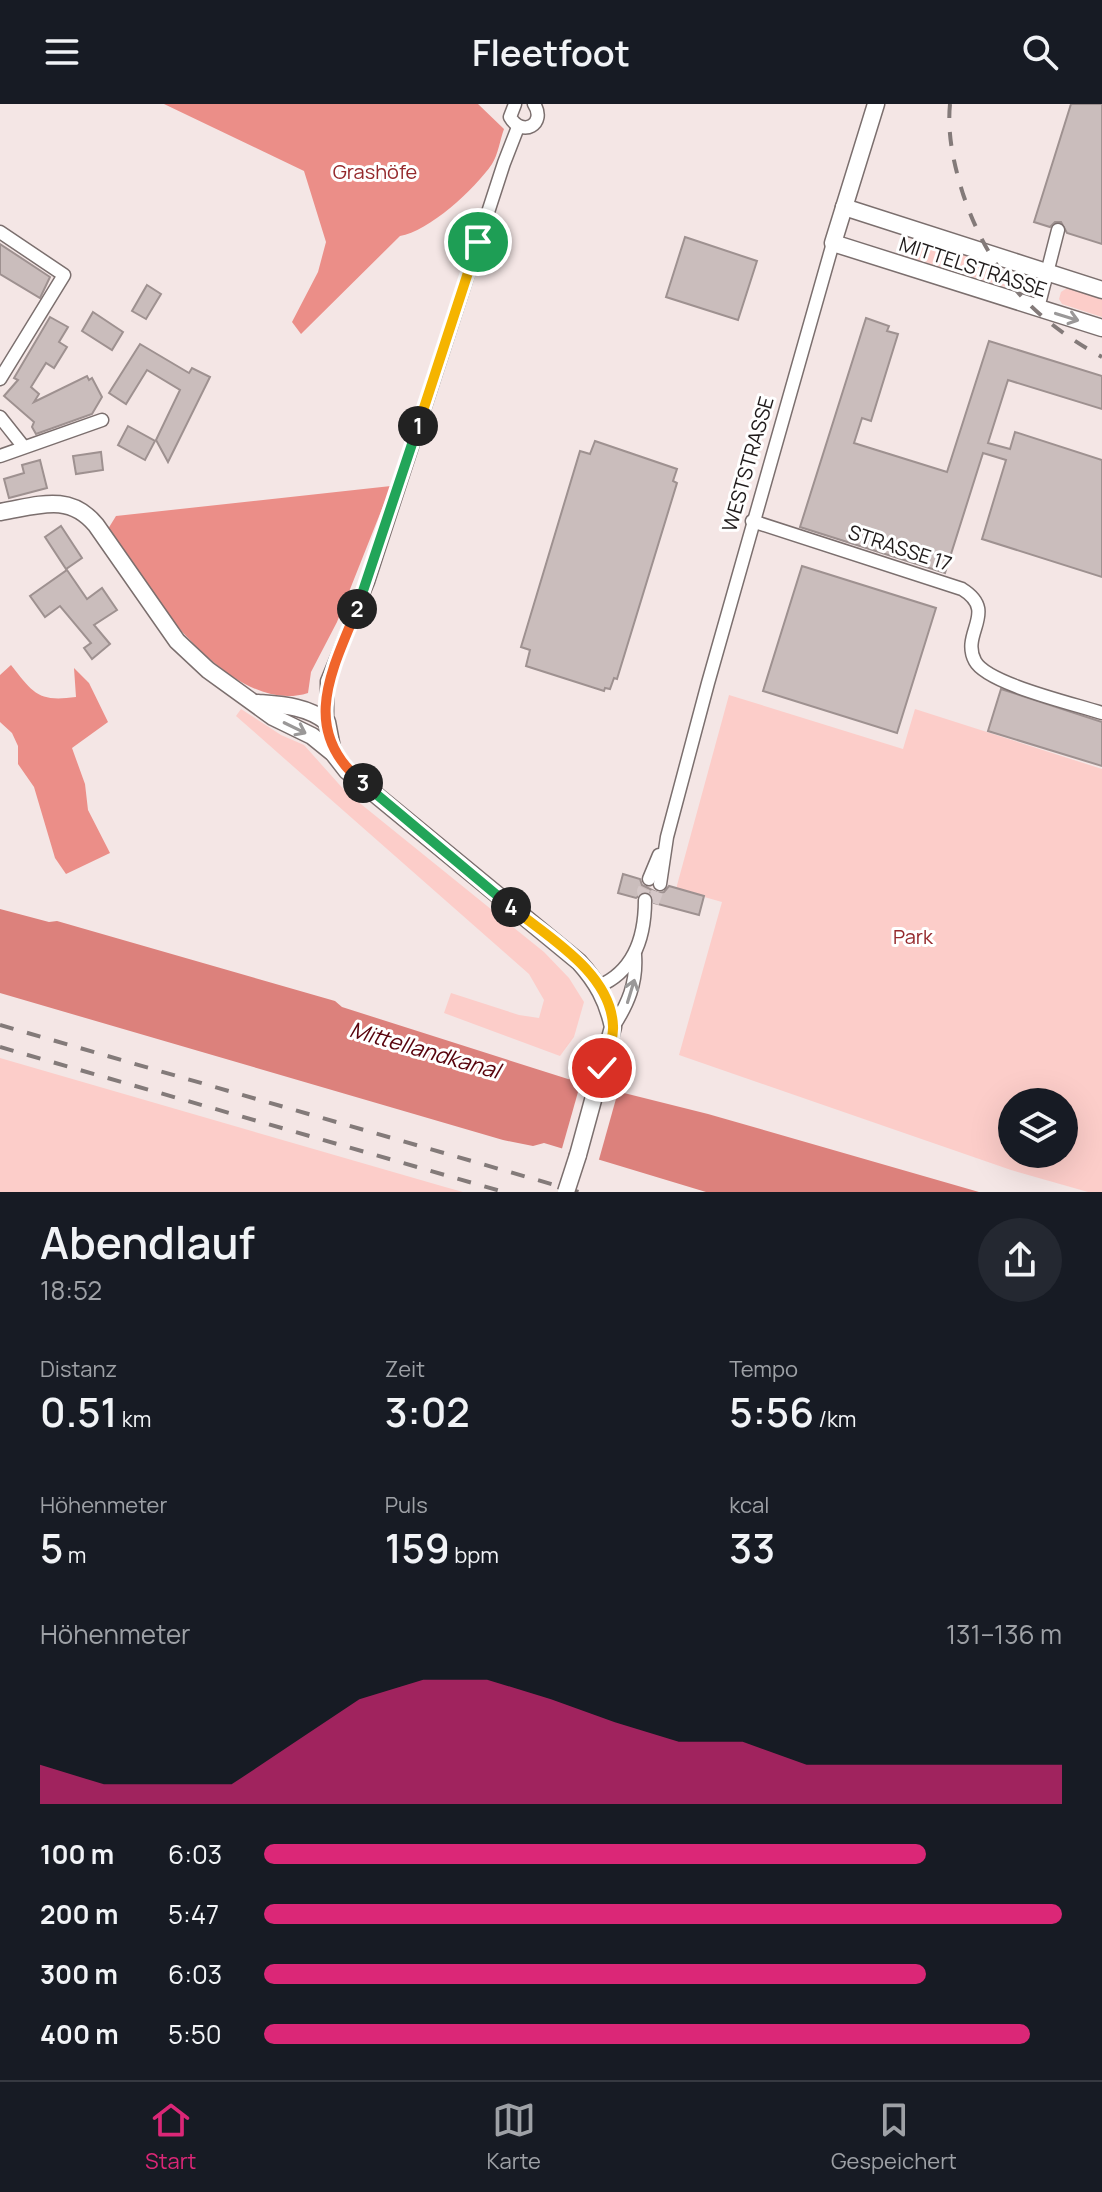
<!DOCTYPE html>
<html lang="de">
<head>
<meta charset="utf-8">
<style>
	body { margin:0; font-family:Manrope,sans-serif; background:#242831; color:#f1f3f6; height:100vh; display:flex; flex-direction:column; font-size:30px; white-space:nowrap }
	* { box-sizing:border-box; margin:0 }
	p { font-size:26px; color:#9ea1a6 }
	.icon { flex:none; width:44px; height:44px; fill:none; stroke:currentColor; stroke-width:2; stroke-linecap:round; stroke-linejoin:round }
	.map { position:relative; height:1088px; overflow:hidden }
	.details { display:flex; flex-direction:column; background:#171b24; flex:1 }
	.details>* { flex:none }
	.controls { position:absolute; left:998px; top:984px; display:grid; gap:16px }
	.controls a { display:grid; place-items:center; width:80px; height:80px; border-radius:50%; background:#171b24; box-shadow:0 8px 32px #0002; font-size:40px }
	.pin { position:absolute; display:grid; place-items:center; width:68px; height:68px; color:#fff; margin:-34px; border:4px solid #fff; border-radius:50%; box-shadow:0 2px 8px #0007 }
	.km { position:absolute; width:40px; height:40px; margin:-20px; border-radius:50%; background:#222; color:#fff; font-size:22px; line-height:40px; text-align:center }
	.round { display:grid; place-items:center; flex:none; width:84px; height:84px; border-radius:42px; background:#242831 }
	.overview { display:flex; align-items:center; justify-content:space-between; height:136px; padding:0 40px }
	h1 { font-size:44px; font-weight:600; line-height:60px }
	.figures { display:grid; grid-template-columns:repeat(3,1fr); gap:12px; height:136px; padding:8px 40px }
	.figures div { display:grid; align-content:center }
	.figures b { font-size:40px; font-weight:600 }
	.figures small { font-size:22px; font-weight:400 }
	.figures p { font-size:22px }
	.chart { height:224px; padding:16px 40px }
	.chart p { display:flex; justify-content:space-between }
	.chart svg { width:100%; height:144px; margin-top:8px; fill:#db2777; opacity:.7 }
	ul { padding:0 40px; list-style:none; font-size:26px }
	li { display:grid; grid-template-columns:128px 96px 1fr; align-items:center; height:60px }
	li i { height:20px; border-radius:10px; background:#db2777 }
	header { display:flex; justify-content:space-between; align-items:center; height:104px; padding:0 40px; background:#171b24; font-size:36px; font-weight:600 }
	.dock { display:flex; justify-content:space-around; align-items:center; height:112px; border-top:2px solid #363941; background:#171b24; font-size:22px; color:#9ea1a6 }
	.dock a { display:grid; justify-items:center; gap:4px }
	.dock .active { color:#db2777 }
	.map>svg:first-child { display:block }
	.green { fill:#fccdc9; fill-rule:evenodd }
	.forest { fill:#eb8e88 }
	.water { fill:#dc817c }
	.pier { fill:#f4e6e5 }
	.building { fill:#cabdbc; stroke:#9e9190; stroke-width:2 }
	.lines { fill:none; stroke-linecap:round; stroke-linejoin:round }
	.street-tunnel { stroke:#d4c7c7; stroke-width:12; stroke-dasharray:12 6; stroke-linecap:butt }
	.street-casing { stroke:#7b6f6e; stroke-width:15 }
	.secondary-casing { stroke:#7b6f6e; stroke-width:19 }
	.street { stroke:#fff; stroke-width:12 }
	.secondary { stroke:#fff; stroke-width:16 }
	.rail { stroke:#837a79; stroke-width:4; stroke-dasharray:14 14; stroke-linecap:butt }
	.secondary-bridge-casing { stroke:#7b6f6e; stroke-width:19; stroke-linecap:butt }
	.secondary-bridge { stroke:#fff; stroke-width:16 }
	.oneway { stroke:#9a9898 }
	.split-1-casing { stroke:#fff; stroke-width:16 }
	.split-2-casing { stroke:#fff; stroke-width:16 }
	.split-3-casing { stroke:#fff; stroke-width:16 }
	.split-4-casing { stroke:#fff; stroke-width:16 }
	.split-5-casing { stroke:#fff; stroke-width:16 }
	.split-1 { stroke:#f5b400; stroke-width:10 }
	.split-2 { stroke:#22a559; stroke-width:10 }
	.split-3 { stroke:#f0652b; stroke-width:10 }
	.split-4 { stroke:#22a559; stroke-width:10 }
	.split-5 { stroke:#f5b400; stroke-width:10 }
	.labels { text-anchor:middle; stroke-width:6; stroke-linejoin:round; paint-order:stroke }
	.park-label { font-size:20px; fill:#95292c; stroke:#fff }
	.street-label { font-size:20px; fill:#1f1a1a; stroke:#fff }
	.water-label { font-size:22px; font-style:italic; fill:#58030c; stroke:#fff }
</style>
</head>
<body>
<header><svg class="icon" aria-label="menu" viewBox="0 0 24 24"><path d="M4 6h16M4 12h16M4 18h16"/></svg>Fleetfoot<svg class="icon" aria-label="search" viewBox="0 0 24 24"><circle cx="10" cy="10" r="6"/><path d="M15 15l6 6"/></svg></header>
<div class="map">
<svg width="1102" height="1088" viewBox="0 0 1102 1088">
	<rect width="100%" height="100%" fill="#f4e6e5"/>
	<g class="green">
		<path d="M918 137 987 158 1006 183 912 154Z"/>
		<path d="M1067 184 1102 194V213L1062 200 1059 195 1061 188Z"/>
		<path d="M729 591 903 645 915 605 1102 665V1088H1088L1011 1066 679 951 722 798 676 785ZM1012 998H1064V1050H1012Z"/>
		<path d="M241 605 281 631 304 641 346 688 544 848 569 874 584 898 574 933 560 952 444 909 451 889 519 911 539 914 544 896 529 870 236 612Z"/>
		<path d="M0 954 445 1083 463 1088H0Z"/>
	</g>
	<g class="forest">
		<path d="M164 0H478L504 25C500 36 498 51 492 60 475 85 428 128 400 132L301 230 292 218 318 168 326 138 304 67Z"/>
		<path d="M391 382 337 518 311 568 308 589C233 613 152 492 114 441L108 425 116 412Z"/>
		<path d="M11 561C34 590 38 598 76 593L74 564 89 579 108 618 72 644 85 680 88 706 110 749 66 770 55 754 34 683 18 660V642L12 629 0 618V571Z"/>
	</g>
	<path class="water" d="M0 805 49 818 57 817 335 897 342 903 568 975 708 1010 979 1088H706L544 1039 533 1042 503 1036 0 889Z"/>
	<path class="pier" d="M582 974 619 984 598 1059 561 1048Z"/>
	<g class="building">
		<path d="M1071 0H1102V140L1067 129 1061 118H1055L1050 123 1034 118Z"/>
		<path d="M685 133 757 157 738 216 666 193Z"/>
		<path d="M0 140 50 173 40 194 0 170Z"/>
		<path d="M147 181 161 190 146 215 132 207Z"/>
		<path d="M93 208 123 228 112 246 82 227Z"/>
		<path d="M50 213 68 223 59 238 67 243 54 264 46 259 31 283 39 290 34 298 87 272 89 276 92 274 102 293 92 310 36 330 32 323 34 318 4 292 18 276 14 274Z"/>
		<path d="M866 214 889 222 887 227 898 230 871 317 862 314 854 339 947 368 989 237 1102 272V305L1008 276 988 339 1010 345 1015 328 1102 356V473L982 435 1006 356 983 349 945 469 800 423Z"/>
		<path d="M140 240 189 269 192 264 210 273 168 358 156 336 180 286 147 266 126 300 109 289Z"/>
		<path d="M128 322 155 337 145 356 118 341Z"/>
		<path d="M595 337 677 365 673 377 677 379 617 575 614 574 610 585 605 584 604 587 526 562 530 546 521 543 580 347 590 350Z"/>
		<path d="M101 348 103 366 76 370 73 352Z"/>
		<path d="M40 356 47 384 9 394 4 375 24 369 22 361Z"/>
		<path d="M61 422 82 454 66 465 45 433Z"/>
		<path d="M802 462 936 504 897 629 763 587Z"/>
		<path d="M67 466 87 495 102 484 117 506 94 521 110 540 92 555 84 544 91 539 60 502 45 513 30 492Z"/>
		<path d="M1001 585 1102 618V662L988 627Z"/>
		<path d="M623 770 640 775 642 781 658 789 664 788 669 782 704 792 699 811 654 799 653 791 646 787 636 794 618 789Z"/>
	</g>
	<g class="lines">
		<g class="street-tunnel">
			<path d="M645 796 643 787 649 775"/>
			<path d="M653 799 660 780"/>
		</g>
		<defs>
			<g id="street">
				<path d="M515 0 510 13C522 34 547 20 534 0"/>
				<path d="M0 128 64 171 0 275"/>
				<path d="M1038 204 1058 126"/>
				<path d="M0 313 23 342"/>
				<path d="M0 352 102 316"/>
				<path d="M752 417 962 485C999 508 960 529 975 557 987 580 1075 600 1102 609"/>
				<path d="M327 618V577L368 478 504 59 518 23"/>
				<path d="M649 775 659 751"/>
				<path d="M660 780 667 733 708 579 833 139"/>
				<path d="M599 882C634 867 645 833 645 796"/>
				<path d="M613 923C628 900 637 879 635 851"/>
			</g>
			<g id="secondary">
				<path d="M876 0 833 139 1102 224"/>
				<path d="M844 103 1102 186"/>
				<path d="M0 408C37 402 69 388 96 421L177 537 208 566 273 613 312 632 333 649 347 667 579 858C597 878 607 896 613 923L578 1051"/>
				<path d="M258 599C283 601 307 602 327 618L333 649"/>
			</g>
		</defs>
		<use href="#street" class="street-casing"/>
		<use href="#secondary" class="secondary-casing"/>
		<use href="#street" class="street"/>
		<use href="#secondary" class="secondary"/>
		<g class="rail">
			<path d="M950 0C947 31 954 61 963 90 989 167 1031 214 1102 253"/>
			<path d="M0 921 579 1088"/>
			<path d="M0 943 504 1088"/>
		</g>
		<defs>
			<path id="secondary-bridge" d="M566 1088 578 1051"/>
		</defs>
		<use href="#secondary-bridge" class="secondary-bridge-casing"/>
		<use href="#secondary-bridge" class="secondary-bridge"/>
	</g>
	<defs><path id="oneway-shaft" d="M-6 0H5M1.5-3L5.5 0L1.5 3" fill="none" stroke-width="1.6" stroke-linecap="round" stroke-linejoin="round" transform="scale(2)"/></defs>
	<g class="oneway">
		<use href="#oneway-shaft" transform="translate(1067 213) rotate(17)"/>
		<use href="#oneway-shaft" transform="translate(295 624) rotate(26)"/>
		<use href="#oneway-shaft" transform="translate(631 887) rotate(-73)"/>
	</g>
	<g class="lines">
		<defs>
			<path id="split-1" d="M418 322 478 138"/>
			<path id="split-2" d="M357 505 418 322"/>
			<path id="split-3" d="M357 505C331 568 299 627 363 679"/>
			<path id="split-4" d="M363 679 511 803"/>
			<path id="split-5" d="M511 803C548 833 611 869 613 922 614 935 606 952 602 964"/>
		</defs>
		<use href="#split-1" class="split-1-casing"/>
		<use href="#split-2" class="split-2-casing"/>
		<use href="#split-3" class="split-3-casing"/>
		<use href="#split-4" class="split-4-casing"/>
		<use href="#split-5" class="split-5-casing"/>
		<use href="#split-1" class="split-1"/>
		<use href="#split-2" class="split-2"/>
		<use href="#split-3" class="split-3"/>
		<use href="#split-4" class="split-4"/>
		<use href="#split-5" class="split-5"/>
	</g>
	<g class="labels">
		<g class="park-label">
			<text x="375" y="75">Grashöfe</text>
			<text x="913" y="840">Park</text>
		</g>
		<g class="street-label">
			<text transform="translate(973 163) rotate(18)" y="7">MITTELSTRASSE</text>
			<text transform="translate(748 360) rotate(-74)" y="7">WESTSTRASSE</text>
			<text transform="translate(900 444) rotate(18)" y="7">STRASSE 17</text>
		</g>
		<g class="water-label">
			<text transform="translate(425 946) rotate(16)" y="8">Mittellandkanal</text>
		</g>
	</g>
</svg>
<div class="controls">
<a><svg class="icon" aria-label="layers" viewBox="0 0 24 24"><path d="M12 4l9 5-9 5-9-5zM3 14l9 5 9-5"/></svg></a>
</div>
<div class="pin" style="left:478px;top:138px;background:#1e9e55"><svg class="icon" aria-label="arrive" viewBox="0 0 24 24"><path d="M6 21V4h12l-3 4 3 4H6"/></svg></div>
<div class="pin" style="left:602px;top:964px;background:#d93025"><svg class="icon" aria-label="check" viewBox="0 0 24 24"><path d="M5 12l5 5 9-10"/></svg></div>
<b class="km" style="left:418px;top:322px">1</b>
<b class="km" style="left:357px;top:505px">2</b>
<b class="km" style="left:363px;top:679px">3</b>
<b class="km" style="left:511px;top:803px">4</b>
</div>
<section class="details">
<div class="overview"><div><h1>Abendlauf</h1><p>18:52</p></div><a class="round"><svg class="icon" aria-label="share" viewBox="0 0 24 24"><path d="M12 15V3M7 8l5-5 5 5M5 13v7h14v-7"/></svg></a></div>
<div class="figures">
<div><p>Distanz</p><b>0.51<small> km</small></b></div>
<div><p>Zeit</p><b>3:02</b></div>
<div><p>Tempo</p><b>5:56<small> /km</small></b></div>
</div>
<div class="figures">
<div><p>Höhenmeter</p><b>5<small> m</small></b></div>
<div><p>Puls</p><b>159<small> bpm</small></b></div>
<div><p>kcal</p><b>33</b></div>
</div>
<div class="chart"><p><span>Höhenmeter</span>131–136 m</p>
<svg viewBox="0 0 160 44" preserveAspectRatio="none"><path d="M0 44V32L10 38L20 38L30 38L40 25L50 12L60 6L70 6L80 12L90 19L100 25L110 25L120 32L130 32L140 32L150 32L160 32V44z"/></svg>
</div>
<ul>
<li><b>100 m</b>6:03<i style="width:83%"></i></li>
<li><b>200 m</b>5:47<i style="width:100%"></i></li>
<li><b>300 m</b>6:03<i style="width:83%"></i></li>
<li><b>400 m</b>5:50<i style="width:96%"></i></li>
</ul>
</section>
<nav class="dock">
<a class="active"><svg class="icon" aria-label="home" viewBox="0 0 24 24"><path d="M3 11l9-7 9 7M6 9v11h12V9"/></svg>Start</a>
<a><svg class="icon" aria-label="map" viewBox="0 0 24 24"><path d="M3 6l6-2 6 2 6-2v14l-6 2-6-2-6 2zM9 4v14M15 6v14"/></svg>Karte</a>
<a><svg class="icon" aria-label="saved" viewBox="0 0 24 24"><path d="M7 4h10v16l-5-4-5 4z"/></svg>Gespeichert</a>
</nav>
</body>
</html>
